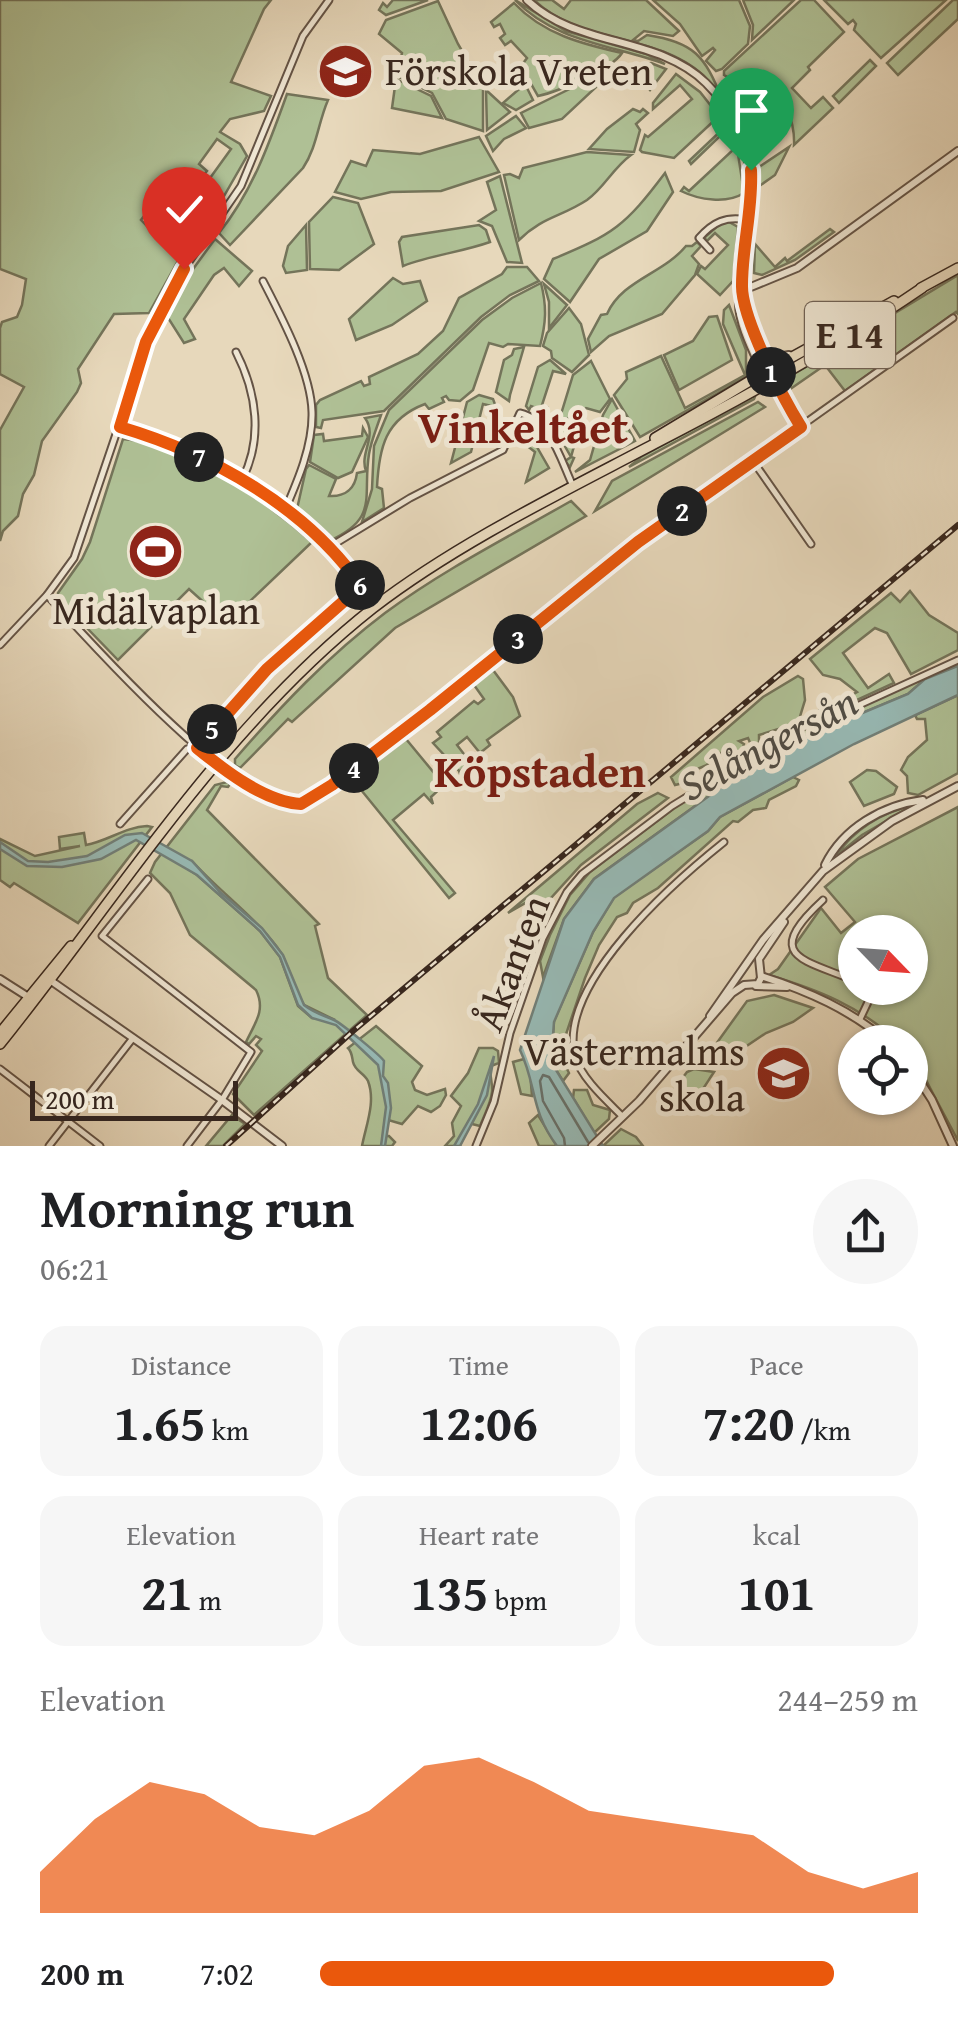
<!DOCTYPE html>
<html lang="en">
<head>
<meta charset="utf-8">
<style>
	body { margin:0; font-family:"Gentium Book Plus",serif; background:#f6f6f6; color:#202124; height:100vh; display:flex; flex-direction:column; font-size:38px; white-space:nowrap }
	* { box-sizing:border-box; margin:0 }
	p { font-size:32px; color:#757577 }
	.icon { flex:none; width:55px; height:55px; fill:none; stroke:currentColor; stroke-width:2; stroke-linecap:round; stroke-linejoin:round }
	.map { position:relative; height:1146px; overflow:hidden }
	.details { display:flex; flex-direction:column; background:#fff; flex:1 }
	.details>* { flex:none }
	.needle { width:65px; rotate:115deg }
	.tools { position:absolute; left:838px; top:915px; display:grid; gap:20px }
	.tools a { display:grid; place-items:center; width:90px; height:90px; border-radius:50%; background:#fff; box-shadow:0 2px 8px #0004; font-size:50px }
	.scale { position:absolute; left:30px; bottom:25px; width:208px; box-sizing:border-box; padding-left:10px; border:5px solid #38271e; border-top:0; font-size:28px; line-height:35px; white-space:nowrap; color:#38271e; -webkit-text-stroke:8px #efe6d3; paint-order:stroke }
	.pin { position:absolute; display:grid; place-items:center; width:85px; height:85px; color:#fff; margin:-102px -42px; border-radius:50% 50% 50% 0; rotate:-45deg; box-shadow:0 0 10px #0007 }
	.pin .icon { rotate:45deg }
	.km { position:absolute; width:50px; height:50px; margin:-25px; border-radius:50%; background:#222; color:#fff; font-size:28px; line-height:50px; text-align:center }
	.round { display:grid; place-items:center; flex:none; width:105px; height:105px; border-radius:52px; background:#f6f6f6 }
	.headline { display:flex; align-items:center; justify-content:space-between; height:170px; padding:0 40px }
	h1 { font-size:55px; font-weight:600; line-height:75px }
	.stats { display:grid; grid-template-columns:repeat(3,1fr); gap:15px; height:170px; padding:10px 40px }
	.stats div { display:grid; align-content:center; border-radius:25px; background:#f6f6f6; text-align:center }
	.stats b { font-size:50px; font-weight:600 }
	.stats small { font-size:28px; font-weight:400 }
	.stats p { font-size:28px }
	.chart { height:280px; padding:20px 40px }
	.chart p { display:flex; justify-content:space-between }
	.chart svg { width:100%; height:180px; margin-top:10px; fill:#ea580c; opacity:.7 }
	ul { padding:0 40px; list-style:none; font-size:32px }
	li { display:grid; grid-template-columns:160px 120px 1fr; align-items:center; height:75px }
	li i { height:25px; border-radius:12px; background:#ea580c }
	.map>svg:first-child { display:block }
	.green { fill:#afc095; stroke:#74745a; stroke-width:2.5; fill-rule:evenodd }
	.water { fill:#97b9b4; stroke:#717f78; stroke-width:2.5 }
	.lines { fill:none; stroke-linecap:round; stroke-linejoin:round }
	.shore { stroke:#687069; stroke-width:2.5 }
	.minor-casing { stroke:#645345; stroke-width:9 }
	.tertiary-casing { stroke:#645345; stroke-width:10 }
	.trunk-casing { stroke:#38271e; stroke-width:12 }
	.minor { stroke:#efe6d3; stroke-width:5 }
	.tertiary { stroke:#efe6d3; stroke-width:6 }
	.trunk { stroke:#e7d8bb; stroke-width:9 }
	.rail-casing { stroke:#38271e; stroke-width:6 }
	.rail { stroke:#efe6d3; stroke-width:2.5; stroke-dasharray:8; stroke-linecap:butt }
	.route-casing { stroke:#fff; stroke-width:20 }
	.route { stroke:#ea580c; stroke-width:12 }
	.labels { text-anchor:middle; stroke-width:10; stroke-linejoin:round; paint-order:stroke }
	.shield { fill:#efe6d3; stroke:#6f6054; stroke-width:2.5 }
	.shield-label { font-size:38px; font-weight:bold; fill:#38271e }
	.poi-label { font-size:40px; fill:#38271e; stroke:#efe6d3; text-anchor:start }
	.street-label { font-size:40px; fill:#38271e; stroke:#efe6d3 }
	.water-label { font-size:42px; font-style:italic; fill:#504c44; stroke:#efe6d3 }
	.quarter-label { font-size:45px; font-weight:bold; fill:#7a1f14; stroke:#efe6d3 }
</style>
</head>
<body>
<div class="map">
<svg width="958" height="1146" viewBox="0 0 958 1146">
	<rect width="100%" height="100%" fill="#e7d8bb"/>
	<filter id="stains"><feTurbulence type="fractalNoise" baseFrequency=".002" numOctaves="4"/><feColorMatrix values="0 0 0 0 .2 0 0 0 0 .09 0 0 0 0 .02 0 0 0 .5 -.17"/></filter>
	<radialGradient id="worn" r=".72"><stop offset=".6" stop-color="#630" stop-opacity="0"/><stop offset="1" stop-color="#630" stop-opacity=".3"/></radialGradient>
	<g class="green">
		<path d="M0 0H271L264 9 231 82 271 96 264 111 230 119 220 132 240 144 247 156 220 203 178 173 141 220 179 259 149 313 114 314 78 369 81 383 77 392 42 441 34 475 23 494 18 516 3 531 0 541V430L24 387 0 374V328L2 322 17 317 22 305 26 279 0 269ZM217 139 231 149 205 185 199 181 207 171 199 164Z"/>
		<path d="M393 0H428L386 15 379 10 383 3 387 7Z"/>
		<path d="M515 0 566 31 646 54 665 64C613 45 555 42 515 0Z"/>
		<path d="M534 0H552L564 9 571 0H646L679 31 673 36 644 31 633 40 638 41 647 35C694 42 705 56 722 99 716 92 710 82 703 75 655 32 581 45 534 0Z"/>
		<path d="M653 0H739L750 26 748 44 722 69 716 71 706 61 715 50 713 48 702 56 680 24Z"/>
		<path d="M743 0H794L752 40 753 25Z"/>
		<path d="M801 0H814L844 32 808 67 810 70 792 88 811 108 823 97 833 108 794 145C795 124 785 91 762 85 748 82 735 83 724 75V71Z"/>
		<path d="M824 0H946L881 58 854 30 856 24 853 20 848 24Z"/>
		<path d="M953 0H958V19L898 75 887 63Z"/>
		<path d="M438 1 458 44 483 87V131L446 119 432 93 397 76 402 53 379 34 386 20Z"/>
		<path d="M514 3C543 34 582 44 622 53 612 69 557 92 538 96L521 66 527 58 511 41 505 45 500 38 505 34 500 24 494 27 491 22Z"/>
		<path d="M870 60 876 66 839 103 833 96Z"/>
		<path d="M651 63 666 69 650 90 630 66Z"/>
		<path d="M600 74 608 76 562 119 529 128 521 113Z"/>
		<path d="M676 74 700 92 719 116 674 158 642 152 640 150 645 135 648 137 692 99 680 85 653 109V103Z"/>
		<path d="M396 79 431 96 442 118 392 108Z"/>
		<path d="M525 84 533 100 516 110 503 103Z"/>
		<path d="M486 90 510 112 487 130Z"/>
		<path d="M287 94 328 100C318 123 317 147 303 168L230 245 219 233C252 192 269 144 287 94Z"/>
		<path d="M643 109 648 113 636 124 640 130 634 152 589 149 607 129 633 109 640 112Z"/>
		<path d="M516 116 526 128 504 139 493 151 486 136Z"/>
		<path d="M726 126 738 154 744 193C727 204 699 200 681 191L684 187 689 191 733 150 720 136 691 164 689 161Z"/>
		<path d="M479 137 499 172 441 191 391 192 361 199 335 192 351 161 366 166 373 150 420 154Z"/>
		<path d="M789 147 775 175 755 189 756 169Z"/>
		<path d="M587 152 631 155C613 168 604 188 587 200 561 217 542 217 519 240L504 175 510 174 519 178 523 168Z"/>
		<path d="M665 173 673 192 647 231 599 259 570 302 544 279 553 259C614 234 625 226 665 173Z"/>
		<path d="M500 176 522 263 507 262 492 226 479 221 496 210 487 182Z"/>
		<path d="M333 197 358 203 374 244 339 270 310 269 309 222Z"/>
		<path d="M729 222 738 227 733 281 720 295 697 274 701 266 705 269 728 245 715 233 706 242 705 237 720 224Z"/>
		<path d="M306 225 307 270 286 273 283 266 288 246Z"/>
		<path d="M479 225 486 230 490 242C462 252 432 255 403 266L399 242 402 237Z"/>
		<path d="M830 229 834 232 795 260 762 275 754 273 755 244 775 267 785 258 787 261Z"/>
		<path d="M215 239 252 271 239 286 224 268 214 275 184 319 195 339 184 343 165 313 180 287Z"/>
		<path d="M697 242 701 246 692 256 699 264 695 275 662 314 609 336 591 352 588 339 601 315 607 314C622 280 663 274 686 246H692Z"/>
		<path d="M507 267H527L539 281 510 295 481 317 384 411 323 420 321 428 316 427V405L320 400 361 381 364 386 370 384 369 377 418 354 443 331 459 298 502 274Z"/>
		<path d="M958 275V314L956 312 845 391 825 365 789 390 794 374Z"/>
		<path d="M393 278 403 284 420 281 427 301 392 325 356 340 349 319Z"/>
		<path d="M541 283C547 307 546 323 540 346L508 344 503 347 489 343 473 390 460 401 449 400 446 396 442 398 444 402 429 409 425 404C385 419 379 448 377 487L382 489 384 508 362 522 372 489 374 446 389 410 482 320 512 298Z"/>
		<path d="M544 284 567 305 549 328V302Z"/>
		<path d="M729 305 746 350V377L640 437 614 395 627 379 626 372 661 356 685 408 745 375 723 324 724 310Z"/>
		<path d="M569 308 581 324 589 355 572 372 552 358 551 351 543 346 547 333Z"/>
		<path d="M717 316 732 360 679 390 664 355 693 341 709 317Z"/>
		<path d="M524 347 510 395 509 401 496 392 504 360 512 355 514 349Z"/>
		<path d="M550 360 566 374 553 371 542 405 547 407 541 417 542 410 531 406 529 410 526 406 538 367Z"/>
		<path d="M591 361 610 399 600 412 586 408 558 424 573 375Z"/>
		<path d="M756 394 754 399 629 467 641 457Z"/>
		<path d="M479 395 493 399 496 407 483 404 471 452 451 463 467 402Z"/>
		<path d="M612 399 635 441 575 472 590 460 603 415Z"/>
		<path d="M758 402 765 407 595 511 612 481Z"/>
		<path d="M584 411 571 457 574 458 570 467 565 461 571 457 554 427Z"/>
		<path d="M381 415C377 427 371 441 369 454 362 497 380 518 329 541L297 509 306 469 309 465 336 479 329 496C345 497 355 489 357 473L366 471C359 453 378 436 365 418Z"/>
		<path d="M363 428 368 437 352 472 338 478 310 462 314 435 323 434 324 441 362 436Z"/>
		<path d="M539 432 546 436 545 440 537 447 549 468 526 482 535 452 526 445 542 437Z"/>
		<path d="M123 439C184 444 267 502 312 542L227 623 189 589 118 660 58 598V593L82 559 90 542Z"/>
		<path d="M571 501 586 516 395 628 292 722 288 719 240 768 235 765V759C281 706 328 656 385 613 443 570 508 537 571 501Z"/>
		<path d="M910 591 929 615 958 633V650L911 674 887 633 875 628 843 653 868 688 889 674 894 683 820 717 817 713 821 708 837 703 857 692 840 679 823 675 810 659 891 593 900 602Z"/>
		<path d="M958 662V666L925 679 908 694 824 729 822 734 799 738 752 765 594 879 564 919 543 977 540 961 550 935 570 895 590 872 682 802 797 731 864 705Z"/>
		<path d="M493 670 513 697 520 716 487 740 490 745 480 753 467 737 457 745 470 762 461 770 468 778 463 782 459 771 433 743 441 737 437 732 474 701 478 704 484 699 474 685Z"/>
		<path d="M798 676 803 679 805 700 798 723 759 735V744L752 747 748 738 739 741 744 744 742 753H715L707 765 695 770 692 781 675 785 671 777 763 697Z"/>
		<path d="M958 695V773L918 795 908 793 907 776 901 770 908 757 927 740 925 719H917L915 715Z"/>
		<path d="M406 739 444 785 431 797 433 804 424 794 393 820 455 893 449 898 353 780Z"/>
		<path d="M867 770 876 771 897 787 894 794 864 806 850 782Z"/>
		<path d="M793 777 799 780 796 786 769 800 766 808 753 810 738 822 733 821 658 888 633 903 627 913 617 917 599 945 585 978 563 1043 566 1048 563 1061 569 1073 563 1081 551 1062 554 1021 593 932 614 897 708 831 720 817Z"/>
		<path d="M227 782 230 784 228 787 221 786 207 810 319 924 315 926 328 978 367 1015 254 1115 233 1094 262 1051 256 1045 261 1039 256 1036 249 1044 246 1042C255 1023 266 1010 256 990L190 935 170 893 150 873 155 862 215 785ZM174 860 192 861C219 891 253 915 277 947 290 964 292 987 304 1005L335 1020 312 1018 298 1006 280 957 260 931 197 875Z"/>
		<path d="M658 793 668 798 581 865 551 898V905L547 908 529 901 508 913 637 804Z"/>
		<path d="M912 806 862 835 837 855C853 830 882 812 912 806Z"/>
		<path d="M958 807V1141C949 1122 910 1055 910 1042H898C860 1006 818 990 769 975L778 969 821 908 841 933 855 922 825 887 858 859ZM855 932H910V988H855Z"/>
		<path d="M147 826 152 827 78 923 14 883 10 887 0 880V839L35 856 80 846 60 849 59 837 84 833 86 845C108 841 125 827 147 826Z"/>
		<path d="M774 995 813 1008 793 1022 766 1033 720 1064 710 1063 706 1058 747 1001Z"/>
		<path d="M376 1026 422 1066 412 1082 415 1090 427 1095 445 1089 446 1095 440 1106 431 1112 418 1106 402 1124 385 1119 383 1136H389L395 1142 392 1146H362C366 1125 376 1102 368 1081 364 1073 355 1071 353 1062 352 1057 352 1052 348 1048Z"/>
		<path d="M479 1048H493L498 1051 499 1063 491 1066C489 1076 493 1083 492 1092 491 1103 484 1116 480 1126L468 1123 457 1144 461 1146H445L454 1136 452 1123 461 1106 451 1096 468 1073Z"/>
		<path d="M524 1059 530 1072 532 1096 521 1094 513 1062Z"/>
		<path d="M694 1069 714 1072C705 1085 696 1104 680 1108L672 1092 687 1072Z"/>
		<path d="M574 1090H587L593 1105 610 1110 609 1119 594 1133 573 1098Z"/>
		<path d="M232 1115 245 1124 223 1146H206Z"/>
		<path d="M538 1115 557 1146H539L529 1123Z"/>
		<path d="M621 1129 636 1137 643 1146H603Z"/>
	</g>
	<g class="water">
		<path d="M958 666V695L854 744 720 817 708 831 614 898 593 932 554 1022 551 1062 603 1146H557C530 1110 537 1086 520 1050L564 919 594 879 752 765 799 738 822 734 824 729 908 694 925 679Z"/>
		<path d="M142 833 192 861 220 892 262 928 283 955 304 1005C314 1013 323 1015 334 1020 341 1023 380 1055 384 1061L383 1076 388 1083 391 1108 385 1146H381L386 1107 378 1065 336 1025 312 1018 298 1005 280 957 260 931 197 875 136 840 101 859 62 867 27 866 0 849V842L28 861 48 862 87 856 125 835Z"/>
		<path d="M494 1056 487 1095 460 1146H454L478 1104Z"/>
	</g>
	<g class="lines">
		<path class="shore" d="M565 1146 564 1138 543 1101 540 1081 543 1075 549 1077 588 1142"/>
		<defs>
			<g id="minor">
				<path d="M710 250 699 238C713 222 726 216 747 220"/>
				<path d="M263 281C281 316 311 372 312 412 313 445 298 480 285 510"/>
				<path d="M236 352C257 393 263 439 242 480"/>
				<path d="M774 379 801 427"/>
				<path d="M768 382 785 403"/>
				<path d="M120 427C218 455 320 516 374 605"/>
				<path d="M753 461 811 544"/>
				<path d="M328 548 410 498 503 450 520 413C551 420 561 461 573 486"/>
				<path d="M47 595C88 639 249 824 310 802L638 542 953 318"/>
				<path d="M0 645 47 595 74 558 154 322 184 269 241 186 303 36 329 0"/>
				<path d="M120 824 187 749 197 747 267 669 361 586"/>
				<path d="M148 879 102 936 251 1052 222 1100 187 1146"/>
				<path d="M823 900C761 957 803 959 855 981"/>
				<path d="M860 1019 869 1000 864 988"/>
				<path d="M0 1069 100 1146"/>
				<path d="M622 1116C606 1100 581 1078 575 1056 557 984 674 882 724 842"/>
				<path d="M49 1146 133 1038"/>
				<path d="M476 1146 494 1102 510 1033 543 938 567 892 582 874 672 806 797 729 857 706 958 660"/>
			</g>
			<g id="tertiary">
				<path d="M527 0C577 48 657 35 706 83 775 152 743 216 739 301 738 323 754 353 763 373"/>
				<path d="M746 289 797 268 958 151"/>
				<path d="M742 291 774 379"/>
				<path d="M764 352 773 358 789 355"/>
				<path d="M825 865C843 828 883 805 923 800"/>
				<path d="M761 976C808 991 851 1010 888 1042"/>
				<path d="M47 978 222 1100 282 1146"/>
				<path d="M0 979 33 1000"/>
				<path d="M756 986 787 987"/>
				<path d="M710 1016 763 940 823 871 892 821 958 786"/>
				<path d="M910 1066 932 1100 953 1146"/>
				<path d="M592 1146 639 1101 732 993 744 985 758 984 761 978 759 959 784 922"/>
			</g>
			<g id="trunk">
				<path d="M921 288 958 268"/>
				<path d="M655 438 763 373 894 301"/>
				<path d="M0 1033 71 946"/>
				<path d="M0 1044C119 896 222 727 373 608 456 544 561 493 654 444 746 397 837 346 922 288"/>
			</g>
		</defs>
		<use href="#minor" class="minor-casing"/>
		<use href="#tertiary" class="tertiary-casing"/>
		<use href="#trunk" class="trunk-casing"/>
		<use href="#minor" class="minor"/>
		<use href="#tertiary" class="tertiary"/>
		<use href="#trunk" class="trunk"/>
		<defs>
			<path id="rail" d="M226 1146 353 1031 958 525"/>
		</defs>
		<use href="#rail" class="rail-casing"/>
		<use href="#rail" class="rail"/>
	</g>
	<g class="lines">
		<defs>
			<path id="route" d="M184 269 146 342 120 427C211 454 305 506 361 586L267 669 197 748C224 770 265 802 301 804L332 785 430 710 638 542 801 427C783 398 741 317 742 285 742 246 753 209 751 170"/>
		</defs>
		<use href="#route" class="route-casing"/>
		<use href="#route" class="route"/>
	</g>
	<defs>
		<symbol id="school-disc" viewBox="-11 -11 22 22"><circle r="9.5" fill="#8f2418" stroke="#efe6d3"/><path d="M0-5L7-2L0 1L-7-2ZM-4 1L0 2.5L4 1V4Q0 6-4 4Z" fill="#fff"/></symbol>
		<symbol id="stadium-disc" viewBox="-11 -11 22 22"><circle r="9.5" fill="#8f2418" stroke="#efe6d3"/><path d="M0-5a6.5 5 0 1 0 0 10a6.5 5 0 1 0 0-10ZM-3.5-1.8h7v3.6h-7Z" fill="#fff"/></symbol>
	</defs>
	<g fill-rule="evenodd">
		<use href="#school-disc" x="314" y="40" width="63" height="63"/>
		<use href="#stadium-disc" x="124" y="520" width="63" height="63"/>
		<use href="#school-disc" x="752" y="1042" width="63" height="63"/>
	</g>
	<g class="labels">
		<rect class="shield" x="805" y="302" width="90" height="66" rx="8"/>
		<g class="shield-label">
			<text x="850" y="348">E 14</text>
		</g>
		<g class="poi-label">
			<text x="385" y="85">Förskola Vreten</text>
			<text x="156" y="624" text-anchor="middle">Midälvaplan</text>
			<text x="745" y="1065" text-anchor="end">Västermalms<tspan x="745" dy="46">skola</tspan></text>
		</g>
		<g class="street-label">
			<text transform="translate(512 963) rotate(-69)" y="14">Åkanten</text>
		</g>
		<g class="water-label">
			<text transform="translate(768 743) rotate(-28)" y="15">Selångersån</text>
		</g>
		<g class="quarter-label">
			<text x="523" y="443">Vinkeltået</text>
			<text x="540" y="787">Köpstaden</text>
		</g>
	</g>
	<rect width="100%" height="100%" filter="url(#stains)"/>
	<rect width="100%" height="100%" fill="url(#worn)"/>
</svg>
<div class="tools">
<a><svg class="needle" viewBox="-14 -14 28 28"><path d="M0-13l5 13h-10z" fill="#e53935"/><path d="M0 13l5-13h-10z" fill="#757577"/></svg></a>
<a><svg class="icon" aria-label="locate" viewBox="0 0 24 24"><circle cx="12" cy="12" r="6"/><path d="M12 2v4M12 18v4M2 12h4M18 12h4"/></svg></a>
</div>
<div class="scale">200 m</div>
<div class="pin" style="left:751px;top:170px;background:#1e9e55"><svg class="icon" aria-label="arrive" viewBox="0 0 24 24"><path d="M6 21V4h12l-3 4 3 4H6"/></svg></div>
<div class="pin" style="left:184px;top:269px;background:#d93025"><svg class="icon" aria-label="check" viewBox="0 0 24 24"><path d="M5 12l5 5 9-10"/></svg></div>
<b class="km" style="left:771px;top:372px">1</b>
<b class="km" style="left:682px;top:511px">2</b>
<b class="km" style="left:518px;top:639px">3</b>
<b class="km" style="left:354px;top:768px">4</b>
<b class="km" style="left:212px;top:729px">5</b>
<b class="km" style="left:360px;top:585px">6</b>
<b class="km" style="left:199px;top:457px">7</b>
</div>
<section class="details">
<div class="headline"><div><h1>Morning run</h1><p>06:21</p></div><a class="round"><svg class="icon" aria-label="share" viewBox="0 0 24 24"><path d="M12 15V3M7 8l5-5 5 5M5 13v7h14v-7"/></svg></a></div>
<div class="stats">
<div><p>Distance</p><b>1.65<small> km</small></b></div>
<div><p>Time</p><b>12:06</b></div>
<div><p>Pace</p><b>7:20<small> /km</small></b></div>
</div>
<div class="stats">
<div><p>Elevation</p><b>21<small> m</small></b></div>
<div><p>Heart rate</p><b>135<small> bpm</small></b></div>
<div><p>kcal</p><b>101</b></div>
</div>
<div class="chart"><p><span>Elevation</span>244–259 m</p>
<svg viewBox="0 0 160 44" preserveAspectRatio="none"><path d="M0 44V34L10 21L20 12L30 15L40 23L50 25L60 19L70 8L80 6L90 12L100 19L110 21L120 23L130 25L140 34L150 38L160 34V44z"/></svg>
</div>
<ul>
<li><b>200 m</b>7:02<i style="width:86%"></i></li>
</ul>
</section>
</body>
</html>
